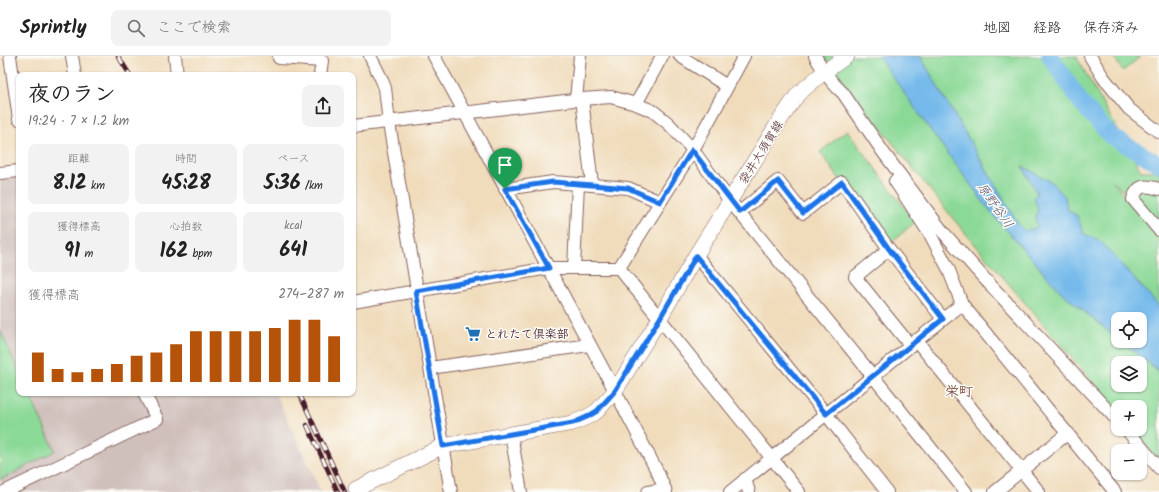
<!DOCTYPE html>
<html lang="ja">
<head>
<meta charset="utf-8">
<style>
	body { margin:0; font-family:Kalam,"Klee One",sans-serif; background:#f2f2f2; color:#222; height:100vh; display:flex; flex-direction:column; font-size:15px; white-space:nowrap }
	* { box-sizing:border-box; margin:0 }
	p { font-size:13px; color:#767676 }
	.icon { flex:none; width:22px; height:22px; fill:none; stroke:currentColor; stroke-width:2; stroke-linecap:round; stroke-linejoin:round }
	.map { position:relative; flex:1; overflow:hidden }
	.drawer { position:absolute; left:16px; top:16px; width:340px; height:324px; display:flex; flex-direction:column; background:#fff; border-radius:8px; box-shadow:0 1px 3px #0004 }
	.drawer>* { flex:none }
	.tools { position:absolute; left:1111px; top:256px; display:grid; gap:8px }
	.tools a { display:grid; place-items:center; width:36px; height:36px; border-radius:8px; background:#fff; box-shadow:0 1px 3px #0004; font-size:20px }
	.pin { position:absolute; display:grid; place-items:center; width:34px; height:34px; color:#fff; margin:-41px -17px; border-radius:50% 50% 50% 0; rotate:-45deg; box-shadow:0 0 4px #0007 }
	.pin .icon { rotate:45deg }
	.round { display:grid; place-items:center; flex:none; width:42px; height:42px; border-radius:8px; background:#f2f2f2 }
	.summary { display:flex; align-items:center; justify-content:space-between; height:68px; padding:0 12px }
	h1 { font-size:22px; font-weight:600; line-height:30px }
	.metrics { display:grid; grid-template-columns:repeat(3,1fr); gap:6px; height:68px; padding:4px 12px }
	.metrics div { display:grid; align-content:center; border-radius:8px; background:#f2f2f2; text-align:center }
	.metrics b { font-size:20px; font-weight:600 }
	.metrics small { font-size:11px; font-weight:400 }
	.metrics p { font-size:11px }
	.chart { height:112px; padding:8px 12px }
	.chart p { display:flex; justify-content:space-between }
	.chart svg { width:100%; height:72px; margin-top:4px; stroke:#b45309; stroke-width:6 }
	header { display:flex; align-items:center; gap:24px; box-sizing:border-box; height:56px; padding:0 20px; background:#fff; border-bottom:1px solid #e0e0e0 }
	header strong { font-size:19px }
	nav { display:flex; gap:22px; margin-inline-start:auto; font-size:14px }
	.search { width:280px; height:36px; background:#f2f2f2; display:flex; align-items:center; gap:10px; box-sizing:border-box; padding:0 14px; border-radius:8px; color:#767676; font-size:15px }
	.map>svg:first-child { display:block }
	.industrial { fill:#d0c0bc }
	.green { fill:#8bd997; stroke:#6a7c61; fill-rule:evenodd }
	.water { fill:#74baeb; stroke:#5f6c8b }
	.lines { fill:none; stroke-linecap:round; stroke-linejoin:round }
	.river { stroke:#74baeb; stroke-width:17 }
	.minor-casing { stroke:#84615d; stroke-width:14 }
	.major-casing { stroke:#84615d; stroke-width:16 }
	.minor { stroke:#fff; stroke-width:12 }
	.major { stroke:#fff; stroke-width:15 }
	.rail-casing { stroke:#4a1f2b; stroke-width:4.5 }
	.rail { stroke:#fdfcf7; stroke-width:3; stroke-dasharray:9; stroke-linecap:butt }
	.route-casing { stroke:#fff; stroke-width:8 }
	.route { stroke:#1a73e8; stroke-width:5 }
	.labels { text-anchor:middle; stroke-width:3; stroke-linejoin:round; paint-order:stroke }
	.street-label { font-size:12px; fill:#4a1f2b; stroke:#fdfcf7 }
	.poi-label { font-size:12px; font-weight:bold; fill:#4a1f2b; stroke:#fdfcf7; text-anchor:start }
	.water-label { font-size:13px; font-style:italic; fill:#59556e; stroke:#fdfcf7 }
	.quarter-label { font-size:14px; font-weight:bold; fill:#7e4f46; stroke:#fdfcf7 }
</style>
</head>
<body>
<header>
<strong>Sprintly</strong>
<div class="search"><svg class="icon" aria-label="search" viewBox="0 0 24 24"><circle cx="10" cy="10" r="6"/><path d="M15 15l6 6"/></svg>ここで検索</div>
<nav><a>地図</a><a>経路</a><a>保存済み</a></nav>
</header>
<div class="map">
<svg width="1159" height="436" viewBox="0 0 1159 436">
	<rect width="100%" height="100%" fill="#fdfcf7"/>
	<filter id="ink" filterUnits="userSpaceOnUse"><feTurbulence type="fractalNoise" baseFrequency=".025" numOctaves="2"/><feDisplacementMap in="SourceGraphic" scale="8" xChannelSelector="R" yChannelSelector="G"/><feConvolveMatrix kernelMatrix="1 2 1 2 8 2 1 2 1" color-interpolation-filters="sRGB"/></filter>
	<filter id="wash" filterUnits="userSpaceOnUse"><feTurbulence type="fractalNoise" baseFrequency=".012" numOctaves="4" result="noise"/><feDisplacementMap in="SourceGraphic" scale="16" xChannelSelector="R" yChannelSelector="G"/><feGaussianBlur stdDeviation="0.9" result="paint"/><feColorMatrix in="noise" values="0 0 0 0 0 0 0 0 0 0 0 0 0 0 0 0 0 1.4 0 .05"/><feComposite in="paint" operator="in"/></filter>
	<g filter="url(#wash)">
		<rect width="100%" height="100%" fill="#f0dcbb"/>
		<path class="industrial" d="M19 120V337H275L321 436H0V124Z"/>
		<g class="green">
			<path d="M823 0H1076L1141 115H1159V165L1112 125 1159 180V405L1132 373H1140V351H1118V356L955 165ZM1118 263H1140V285H1118ZM1118 307H1140V329H1118Z"/>
			<path d="M1113 0H1141L1123 15Z"/>
			<path d="M847 74 915 166 887 190 820 96Z"/>
			<path d="M0 274 19 316V337H29L55 395 0 424Z"/>
		</g>
		<path class="water" d="M878 0H920L1019 169 1025 175 1038 171 1035 163 1038 153 1034 142 1037 137 1022 110 1051 126 1065 140 1067 153 1077 160 1084 178 1099 184 1159 250V315L1121 285H1140V263H1118V283L1062 237 992 158 929 72Z"/>
		<g class="lines">
			<path class="river" d="M1050 0 1082 48 1111 80 1159 108"/>
		</g>
	</g>
	<g filter="url(#ink)">
		<g class="lines">
			<defs>
				<g id="minor">
					<path d="M10 0 19 63"/>
					<path d="M72 0 75 19"/>
					<path d="M175 0 177 19"/>
					<path d="M279 0V2L322 5 320 19"/>
					<path d="M370 0 381 22 385 32 389 67 451 436"/>
					<path d="M434 0 615 335 658 417 666 436"/>
					<path d="M680 0 727 30"/>
					<path d="M815 0C823 14 831 27 843 37L883 96 943 176 983 221 1118 365"/>
					<path d="M1090 0 1103 21 1129 53 1159 76"/>
					<path d="M582 43 592 129"/>
					<path d="M576 44 580 0"/>
					<path d="M636 48 662 0"/>
					<path d="M353 70 582 43 611 41 636 48 653 55 669 68 693 94 730 145 872 319 966 436"/>
					<path d="M0 117 19 115"/>
					<path d="M895 125 931 180 948 212 962 248 1115 436"/>
					<path d="M505 133 553 126 592 129 628 132 660 146"/>
					<path d="M1159 133C1145 129 1138 128 1133 143L1159 174"/>
					<path d="M740 156 778 125 803 157 842 126 889 193 943 263"/>
					<path d="M889 193 855 221 910 289"/>
					<path d="M696 199 826 358 887 436"/>
					<path d="M574 212 578 128"/>
					<path d="M619 212 799 436"/>
					<path d="M619 212 693 94 744 0"/>
					<path d="M353 246 549 212H619"/>
					<path d="M916 284 1039 436"/>
					<path d="M430 312 589 289"/>
					<path d="M1126 373 1159 412"/>
					<path d="M511 378 521 436"/>
					<path d="M745 423 749 436"/>
					<path d="M4 436 157 363 144 337"/>
					<path d="M648 436 665 433"/>
					<path d="M730 436 962 248"/>
					<path d="M995 436 1068 377"/>
				</g>
				<path id="major" d="M356 433 443 390 573 367 587 361 597 355 615 335 660 262 696 199 780 64 798 38 824 16 847 0"/>
			</defs>
			<use href="#minor" class="minor-casing"/>
			<use href="#major" class="major-casing"/>
			<use href="#minor" class="minor"/>
			<use href="#major" class="major"/>
			<defs>
				<g id="rail">
					<path d="M118 0 130 19"/>
					<path d="M299 337 345 436"/>
					<path d="M307 369 338 436"/>
				</g>
			</defs>
			<use href="#rail" class="rail-casing"/>
			<use href="#rail" class="rail"/>
		</g>
	</g>
	<g class="lines" filter="url(#ink)">
		<defs>
			<path id="route" d="M692 94 740 156 778 125 803 157 842 126 889 193 943 263 826 358 696 200 660 262 615 335 597 355 587 361 573 367 443 390 416 235 549 212 505 133 553 126 592 129 628 132 660 146Z"/>
		</defs>
		<use href="#route" class="route-casing"/>
		<use href="#route" class="route"/>
	</g>
	<defs>
		<symbol id="supermarket-bare" viewBox="-9 -9 18 18"><path d="M-6-5.5h2.5l.6 2H6L4.5 2H-2.5L-4.4-4H-6ZM-1.5 3.2a1.3 1.3 0 1 0 .1 0ZM3 3.2a1.3 1.3 0 1 0 .1 0Z" fill="#1f6fb2" stroke="#fdfcf7" stroke-width="2.5" paint-order="stroke"/></symbol>
	</defs>
	<g fill-rule="evenodd">
		<use href="#supermarket-bare" x="462" y="267" width="22" height="22"/>
	</g>
	<g class="labels">
		<g class="street-label">
			<text transform="translate(761 96) rotate(-58)" y="4">袋井大須賀線</text>
		</g>
		<g class="poi-label">
			<text x="485" y="282">とれたて倶楽部</text>
		</g>
		<g class="water-label">
			<text transform="translate(996 149) rotate(55)" y="5">原野谷川</text>
		</g>
		<g class="quarter-label">
			<text x="959" y="340">栄町</text>
		</g>
	</g>
</svg>
<div class="tools">
<a><svg class="icon" aria-label="locate" viewBox="0 0 24 24"><circle cx="12" cy="12" r="6"/><path d="M12 2v4M12 18v4M2 12h4M18 12h4"/></svg></a>
<a><svg class="icon" aria-label="layers" viewBox="0 0 24 24"><path d="M12 4l9 5-9 5-9-5zM3 14l9 5 9-5"/></svg></a>
<a>+</a>
<a>−</a>
</div>
<div class="pin" style="left:505px;top:133px;background:#1e9e55"><svg class="icon" aria-label="arrive" viewBox="0 0 24 24"><path d="M6 21V4h12l-3 4 3 4H6"/></svg></div>
<section class="drawer">
<div class="summary"><div><h1>夜のラン</h1><p>19:24 · 7 × 1.2 km</p></div><a class="round"><svg class="icon" aria-label="share" viewBox="0 0 24 24"><path d="M12 15V3M7 8l5-5 5 5M5 13v7h14v-7"/></svg></a></div>
<div class="metrics">
<div><p>距離</p><b>8.12<small> km</small></b></div>
<div><p>時間</p><b>45:28</b></div>
<div><p>ペース</p><b>5:36<small> /km</small></b></div>
</div>
<div class="metrics">
<div><p>獲得標高</p><b>91<small> m</small></b></div>
<div><p>心拍数</p><b>162<small> bpm</small></b></div>
<div><p>kcal</p><b>641</b></div>
</div>
<div class="chart"><p><span>獲得標高</span>274–287 m</p>
<svg viewBox="0 0 160 44" preserveAspectRatio="none"><path d="M5 44V26M15 44V36M25 44V38M35 44V36M45 44V33M55 44V28M65 44V26M75 44V21M85 44V13M95 44V13M105 44V13M115 44V13M125 44V11M135 44V6M145 44V6M155 44V16"/></svg>
</div>
</section>
</div>
</body>
</html>
